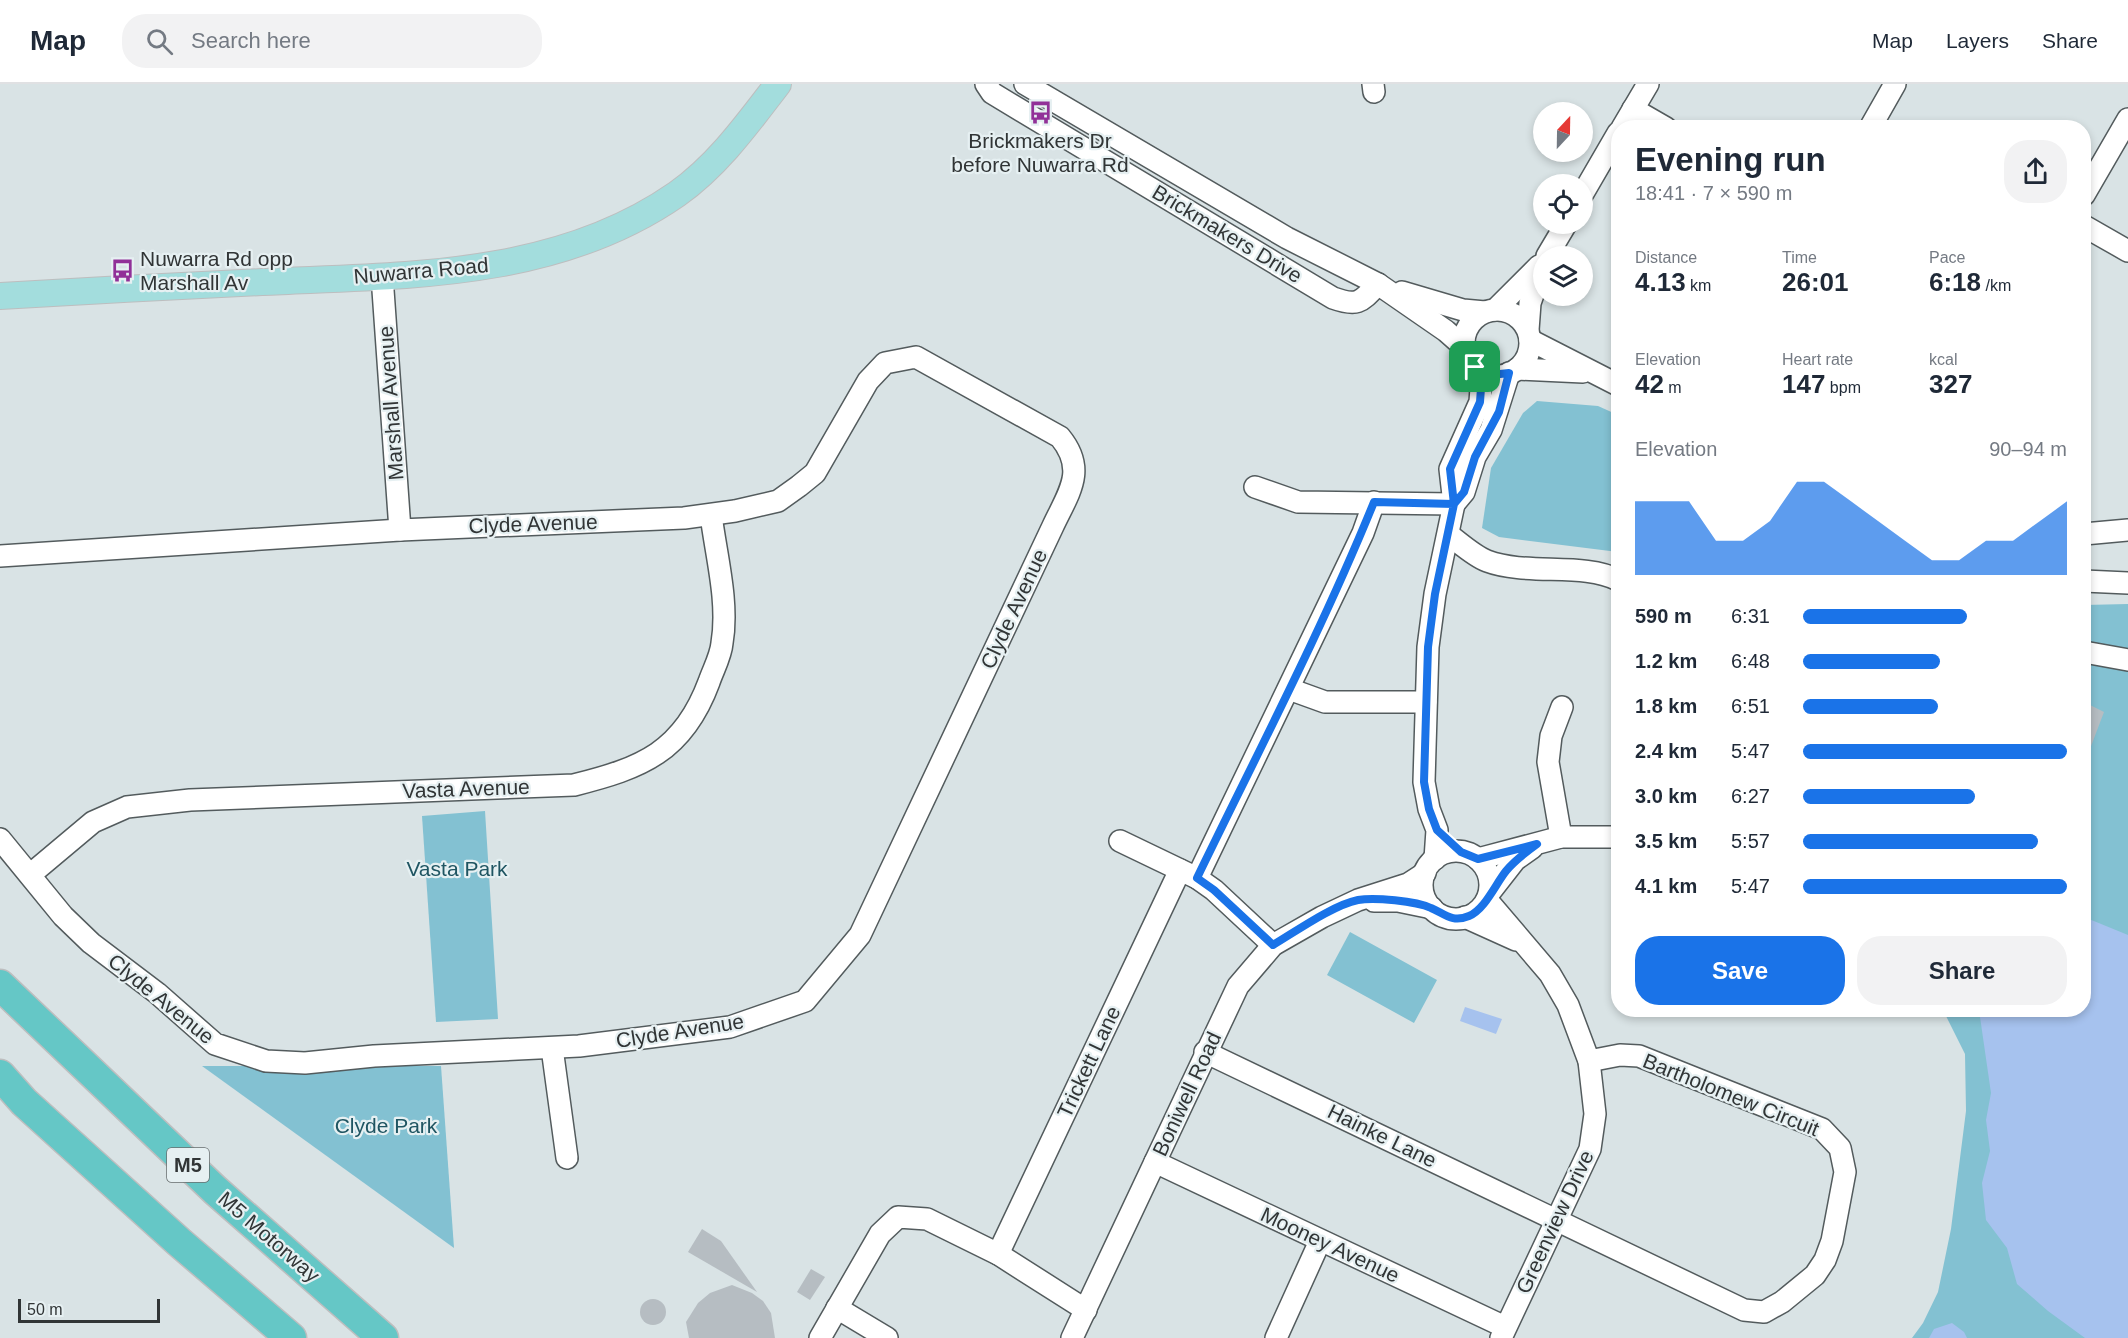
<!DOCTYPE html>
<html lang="en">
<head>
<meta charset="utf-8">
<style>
	body { margin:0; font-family:Arial,sans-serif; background:#f2f2f3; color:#1f2937; height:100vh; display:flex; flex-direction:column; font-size:22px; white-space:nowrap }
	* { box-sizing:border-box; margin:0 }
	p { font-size:20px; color:#747a83 }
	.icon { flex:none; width:33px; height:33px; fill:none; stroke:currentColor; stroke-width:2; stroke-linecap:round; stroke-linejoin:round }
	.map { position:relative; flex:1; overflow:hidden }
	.details { position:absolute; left:1611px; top:36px; width:480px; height:897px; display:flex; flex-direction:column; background:#fff; border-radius:24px; box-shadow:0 3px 9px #0003 }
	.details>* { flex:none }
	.needle { width:39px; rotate:22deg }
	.buttons { position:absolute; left:1533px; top:18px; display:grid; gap:12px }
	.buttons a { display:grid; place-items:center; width:60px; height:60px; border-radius:50%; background:#fff; box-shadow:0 3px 9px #0003; font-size:30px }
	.scale { position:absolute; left:18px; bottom:15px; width:142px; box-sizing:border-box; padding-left:6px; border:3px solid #313536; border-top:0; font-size:16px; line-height:21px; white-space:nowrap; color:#313536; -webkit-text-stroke:4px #e6f0f2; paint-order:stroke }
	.pin { position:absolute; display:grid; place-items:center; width:51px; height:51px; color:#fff; margin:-26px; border-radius:12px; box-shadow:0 3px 9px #0006 }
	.round { display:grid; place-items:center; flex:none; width:63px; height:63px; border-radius:24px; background:#f2f2f3 }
	.summary { display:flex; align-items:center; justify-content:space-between; height:102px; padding:0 24px }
	h1 { font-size:33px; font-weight:800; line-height:45px }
	.figures { display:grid; grid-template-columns:repeat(3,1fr); gap:9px; height:102px; padding:6px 24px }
	.figures div { display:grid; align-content:center }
	.figures b { font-size:26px; font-weight:800 }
	.figures small { font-size:16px; font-weight:400 }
	.figures p { font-size:16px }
	.chart { height:168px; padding:12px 24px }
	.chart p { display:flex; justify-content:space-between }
	.chart svg { width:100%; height:108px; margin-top:6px; fill:#1a73e8; opacity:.7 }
	.button { display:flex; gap:12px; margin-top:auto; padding:12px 24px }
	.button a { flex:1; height:69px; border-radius:24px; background:#1a73e8; color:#fff; font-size:24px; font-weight:800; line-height:69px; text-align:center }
	.button a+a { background:#f2f2f3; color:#1f2937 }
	ul { padding:0 24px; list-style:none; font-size:20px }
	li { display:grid; grid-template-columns:96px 72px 1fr; align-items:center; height:45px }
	li i { height:15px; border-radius:8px; background:#1a73e8 }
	header { display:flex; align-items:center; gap:36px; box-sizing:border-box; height:84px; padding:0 30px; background:#fff; border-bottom:2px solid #e0e1e3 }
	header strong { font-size:28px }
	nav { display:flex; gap:33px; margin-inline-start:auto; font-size:21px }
	.search { width:420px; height:54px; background:#f2f2f3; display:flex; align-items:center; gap:15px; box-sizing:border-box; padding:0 21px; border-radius:24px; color:#747a83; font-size:22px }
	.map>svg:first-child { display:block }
	.green { fill:#83c1d2 }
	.water { fill:#a6c2ee }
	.building { fill:#b6bdc2 }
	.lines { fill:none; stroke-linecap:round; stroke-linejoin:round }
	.minor-casing { stroke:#535b5d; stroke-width:24 }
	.major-casing { stroke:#bdbebf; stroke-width:28 }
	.highway-casing { stroke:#bdbebf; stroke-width:33 }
	.minor { stroke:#fff; stroke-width:21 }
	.major { stroke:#a3dddd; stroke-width:26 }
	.highway { stroke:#65c7c6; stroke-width:30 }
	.route-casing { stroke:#fff; stroke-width:12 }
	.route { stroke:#1a73e8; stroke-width:8 }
	.labels { text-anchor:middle; stroke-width:4.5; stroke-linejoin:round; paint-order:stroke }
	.shield { fill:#e6f0f2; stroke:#676d6e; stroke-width:1.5 }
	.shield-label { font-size:20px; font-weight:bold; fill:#313536 }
	.poi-label { font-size:21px; fill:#313536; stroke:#e6f0f2 }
	.street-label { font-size:21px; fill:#313536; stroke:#e6f0f2 }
	.park-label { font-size:21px; fill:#1f5562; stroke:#e6f0f2 }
</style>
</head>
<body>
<header>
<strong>Map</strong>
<div class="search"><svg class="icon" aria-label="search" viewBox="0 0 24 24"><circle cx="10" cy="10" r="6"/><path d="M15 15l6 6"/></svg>Search here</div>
<nav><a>Map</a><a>Layers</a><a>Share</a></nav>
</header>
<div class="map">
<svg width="2128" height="1254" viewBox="0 0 2128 1254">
	<rect width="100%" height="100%" fill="#d9e3e5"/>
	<g class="green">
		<path d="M1537 317 1598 322 1618 331V468L1499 453 1482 444 1491 384 1523 329Z"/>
		<path d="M2128 520V1254H1912L1923 1239 1938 1208 1951 1145 1966 1027 1965 970 1943 926H2084V521Z"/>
		<path d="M485 727 498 935 436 938 422 732Z"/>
		<path d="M1350 848 1437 896 1414 939 1327 891Z"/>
		<path d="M202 982H441L454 1164Z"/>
	</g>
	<g class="water">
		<path d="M2084 833 2128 851V1254H2085L2048 1227 2017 1200 2007 1164 1986 1136 1982 1099 1990 1067 1986 1036 1991 1009 1979 926H2084Z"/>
		<path d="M1465 923 1502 935 1496 950 1460 937Z"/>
		<path d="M1952 1239 1964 1248 1967 1254H1929L1934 1245Z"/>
	</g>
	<g class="building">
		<path d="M2084 618 2104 628 2085 678H2084Z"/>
		<path d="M702 1145 721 1157 757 1208 688 1168Z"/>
		<path d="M811 1185 825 1193 810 1216 797 1208Z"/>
		<path d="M732 1201 752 1209 763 1217 771 1229 775 1254H689L686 1238 698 1219 710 1209Z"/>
		<circle cx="653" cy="1228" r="13"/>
	</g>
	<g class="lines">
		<defs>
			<g id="minor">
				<path d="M986 0 992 9 1333 214C1358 223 1361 218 1378 200"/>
				<path d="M1025 0 1287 154 1378 200 1446 247 1464 263"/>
				<path d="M1373 0 1374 8"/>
				<path d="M1633 25 1666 44"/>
				<path d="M1622 44 1648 0"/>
				<path d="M1870 44 1895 0"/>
				<path d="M1582 111 1618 49"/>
				<path d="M2084 111 2128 35"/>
				<path d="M2084 142 2128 167"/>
				<path d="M1547 172 1566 140"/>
				<path d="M382 192 400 446"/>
				<path d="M1402 208 1463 226 1485 228"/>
				<path d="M1495 226 1539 182"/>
				<circle cx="1497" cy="259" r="33"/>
				<path d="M1528 246 1530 219 1544 179"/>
				<path d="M1530 256 1618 301"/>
				<path d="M1517 285 1583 288"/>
				<path d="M1255 403 1298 418 1454 420"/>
				<path d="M1454 420 1464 408 1475 373 1491 346 1509 289"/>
				<path d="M2084 450 2128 446"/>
				<path d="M1449 451C1460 459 1474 472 1487 477 1527 492 1584 478 1618 496"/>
				<path d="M0 472 400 446 684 434 735 427 778 417 799 402 815 389 868 297 885 279 916 273 1060 353C1087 386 1069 408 1053 442L860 851 805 917 730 943 579 962 374 972 305 979 266 977 215 960 157 909 91 859 63 832 0 755"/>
				<path d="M2084 497 2128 499"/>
				<path d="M2084 568 2128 576"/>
				<path d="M1289 605 1325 618H1426"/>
				<path d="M1561 753 1548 678 1551 652 1562 623"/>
				<path d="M1120 757 1197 794 1214 806 1273 861"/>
				<circle cx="1456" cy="801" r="34"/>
				<path d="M1435 775 1437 746 1429 725 1424 698 1428 563 1435 510 1454 420 1450 385 1480 318 1481 304 1475 283"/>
				<path d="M1478 775 1561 753H1618"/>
				<path d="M31 790 93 738 127 723 190 716 574 701C642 684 683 668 709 598 713 586 721 572 722 559 729 518 716 471 711 431"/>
				<path d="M1197 794 1363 449 1374 418"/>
				<path d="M1490 808 1515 776 1532 764"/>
				<path d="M1487 816 1550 890 1568 921 1589 977 1595 1030 1590 1065 1501 1254"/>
				<path d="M1374 817H1398L1432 824"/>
				<path d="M1465 833 1516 856"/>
				<path d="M552 964 567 1074"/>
				<path d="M1205 968 1744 1226 1764 1228 1782 1218 1815 1191 1825 1176 1832 1157 1845 1088 1840 1064 1822 1045 1639 972 1620 971 1589 977"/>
				<path d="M1155 1078 1505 1243"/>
				<path d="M998 1170 1180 786"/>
				<path d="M837 1224 887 1254"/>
				<path d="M820 1254 880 1150 898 1133 927 1135 998 1170 1086 1226"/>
				<path d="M1072 1254 1238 902 1273 861 1322 833 1358 816 1408 800 1425 789"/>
				<path d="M1276 1254 1320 1157"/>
			</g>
			<path id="major" d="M0 212C87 207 175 202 262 198 404 191 555 195 677 110 718 81 748 39 778 0"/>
			<g id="highway">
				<path d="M0 901 215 1106 383 1254"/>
				<path d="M0 991 24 1018 179 1158 291 1254"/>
			</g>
		</defs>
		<use href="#minor" class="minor-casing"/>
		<use href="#major" class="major-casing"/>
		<use href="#highway" class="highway-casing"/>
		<use href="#minor" class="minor"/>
		<use href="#major" class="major"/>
		<use href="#highway" class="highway"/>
	</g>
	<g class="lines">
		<defs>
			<path id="route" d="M1475 283 1481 304 1480 318 1450 385 1454 420 1374 418C1322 546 1257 670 1197 794L1214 806 1273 861C1295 848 1333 821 1358 816 1374 813 1416 817 1431 824 1445 830 1452 839 1469 832 1485 825 1495 801 1506 787 1515 776 1526 768 1537 760L1478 775 1461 768 1437 746 1429 725 1424 698 1428 563 1435 510 1454 420 1464 408 1475 373 1499 328 1509 289 1491 291 1475 283"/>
		</defs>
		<use href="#route" class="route-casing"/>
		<use href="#route" class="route"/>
	</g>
	<defs>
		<symbol id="bus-bare" viewBox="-9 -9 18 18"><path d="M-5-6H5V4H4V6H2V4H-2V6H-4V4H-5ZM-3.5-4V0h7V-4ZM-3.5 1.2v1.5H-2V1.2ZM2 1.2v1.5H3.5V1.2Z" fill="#913098" stroke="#e6f0f2" stroke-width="2.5" paint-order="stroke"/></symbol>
	</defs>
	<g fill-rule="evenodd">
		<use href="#bus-bare" x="1024" y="12" width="33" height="33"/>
		<use href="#bus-bare" x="106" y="170" width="33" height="33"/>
	</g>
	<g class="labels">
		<rect class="shield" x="167" y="1064" width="42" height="34" rx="4.5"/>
		<g class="shield-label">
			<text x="188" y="1088">M5</text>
		</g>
		<g class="poi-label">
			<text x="1040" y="64">Brickmakers Dr<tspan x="1040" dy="24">before Nuwarra Rd</tspan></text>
			<text x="140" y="182" text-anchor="start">Nuwarra Rd opp<tspan x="140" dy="24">Marshall Av</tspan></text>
		</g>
		<g class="street-label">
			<text transform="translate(1227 150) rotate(31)" y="7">Brickmakers Drive</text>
			<text transform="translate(421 187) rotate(-5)" y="7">Nuwarra Road</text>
			<text transform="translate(391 319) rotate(-94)" y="7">Marshall Avenue</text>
			<text transform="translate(533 440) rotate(-2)" y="7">Clyde Avenue</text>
			<text transform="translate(1014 525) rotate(-65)" y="7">Clyde Avenue</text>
			<text transform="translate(466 705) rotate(-2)" y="7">Vasta Avenue</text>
			<text transform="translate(161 915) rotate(39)" y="7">Clyde Avenue</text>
			<text transform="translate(680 947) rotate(-9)" y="7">Clyde Avenue</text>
			<text transform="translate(1089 978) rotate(-65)" y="7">Trickett Lane</text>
			<text transform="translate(1187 1010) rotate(-65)" y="7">Boniwell Road</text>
			<text transform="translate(1731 1011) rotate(22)" y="7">Bartholomew Circuit</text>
			<text transform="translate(1382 1052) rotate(26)" y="7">Hainke Lane</text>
			<text transform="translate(1555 1138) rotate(-65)" y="7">Greenview Drive</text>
			<text transform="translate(269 1153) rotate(41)" y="7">M5 Motorway</text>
			<text transform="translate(1330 1161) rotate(25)" y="7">Mooney Avenue</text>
		</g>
		<g class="park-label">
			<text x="457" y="792">Vasta Park</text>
			<text x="386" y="1049">Clyde Park</text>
		</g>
	</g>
</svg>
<div class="buttons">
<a><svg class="needle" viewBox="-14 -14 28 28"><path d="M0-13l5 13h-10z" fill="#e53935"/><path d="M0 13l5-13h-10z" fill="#747a83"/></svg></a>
<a><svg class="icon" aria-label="locate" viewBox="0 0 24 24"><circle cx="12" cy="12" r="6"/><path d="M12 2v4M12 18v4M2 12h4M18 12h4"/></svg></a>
<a><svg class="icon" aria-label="layers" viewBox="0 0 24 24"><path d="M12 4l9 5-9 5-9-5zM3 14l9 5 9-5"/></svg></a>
</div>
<div class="scale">50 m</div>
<div class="pin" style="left:1475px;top:283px;background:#1e9e55"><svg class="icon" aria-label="arrive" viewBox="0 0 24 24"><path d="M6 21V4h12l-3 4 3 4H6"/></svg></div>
<section class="details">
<div class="summary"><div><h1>Evening run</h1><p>18:41 · 7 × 590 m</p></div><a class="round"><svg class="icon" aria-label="share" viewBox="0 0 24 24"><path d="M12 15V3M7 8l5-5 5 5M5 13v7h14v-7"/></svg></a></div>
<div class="figures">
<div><p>Distance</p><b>4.13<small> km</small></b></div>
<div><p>Time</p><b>26:01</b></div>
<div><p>Pace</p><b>6:18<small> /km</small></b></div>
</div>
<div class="figures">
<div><p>Elevation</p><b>42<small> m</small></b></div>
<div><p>Heart rate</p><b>147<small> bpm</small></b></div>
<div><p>kcal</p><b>327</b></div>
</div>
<div class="chart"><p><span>Elevation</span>90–94 m</p>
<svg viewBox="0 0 160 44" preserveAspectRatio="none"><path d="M0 44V14L10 14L20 14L30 30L40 30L50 22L60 6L70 6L80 14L90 22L100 30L110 38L120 38L130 30L140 30L150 22L160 14V44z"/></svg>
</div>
<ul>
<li><b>590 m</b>6:31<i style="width:62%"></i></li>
<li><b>1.2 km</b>6:48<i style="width:52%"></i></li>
<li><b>1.8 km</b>6:51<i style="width:51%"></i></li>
<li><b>2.4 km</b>5:47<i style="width:100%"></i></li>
<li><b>3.0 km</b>6:27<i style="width:65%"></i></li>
<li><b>3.5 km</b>5:57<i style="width:89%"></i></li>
<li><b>4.1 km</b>5:47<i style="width:100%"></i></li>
</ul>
<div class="button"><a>Save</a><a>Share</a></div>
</section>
</div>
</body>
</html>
